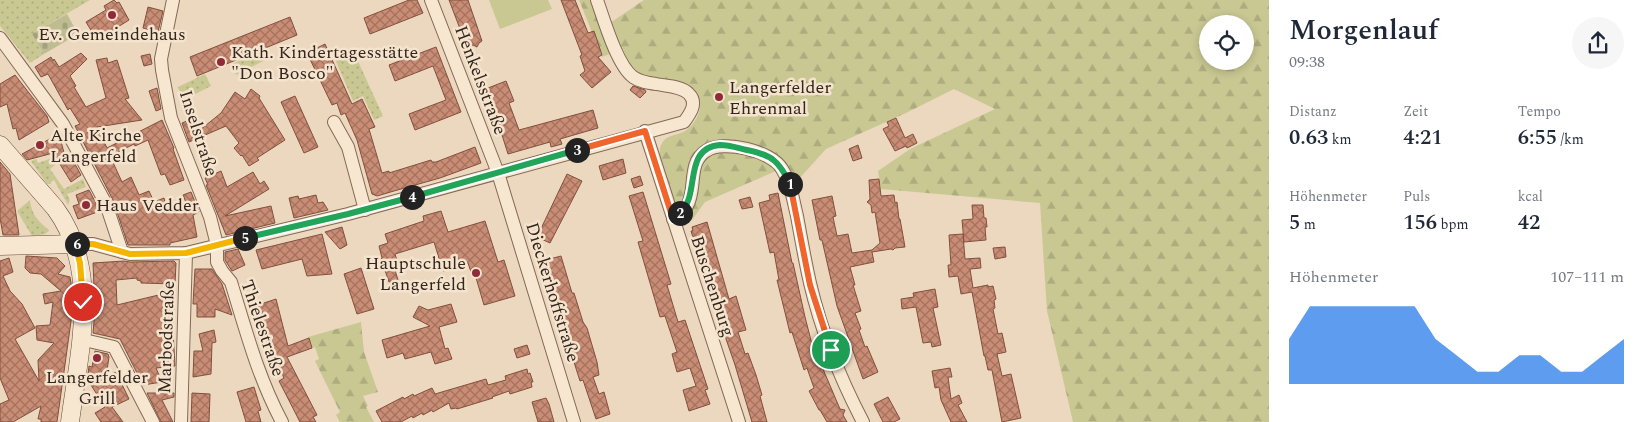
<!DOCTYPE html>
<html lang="de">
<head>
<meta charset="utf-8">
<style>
	body { margin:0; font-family:Spectral,serif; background:#f6f6f7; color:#1f2937; height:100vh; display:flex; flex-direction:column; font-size:19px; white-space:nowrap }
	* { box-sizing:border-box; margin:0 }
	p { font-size:16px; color:#747a83 }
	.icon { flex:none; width:28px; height:28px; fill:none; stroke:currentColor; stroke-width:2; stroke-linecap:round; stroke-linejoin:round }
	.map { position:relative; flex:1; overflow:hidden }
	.details { display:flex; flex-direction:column; background:#fff; width:375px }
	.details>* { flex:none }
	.controls { position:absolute; left:1199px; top:15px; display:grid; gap:10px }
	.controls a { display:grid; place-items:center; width:55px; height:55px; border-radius:50%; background:#fff; box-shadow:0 2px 8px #0003; font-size:25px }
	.pin { position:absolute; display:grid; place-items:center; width:42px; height:42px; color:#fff; margin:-21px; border:2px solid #fff; border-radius:50%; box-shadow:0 1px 5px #0007 }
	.km { position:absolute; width:25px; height:25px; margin:-12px; border-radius:50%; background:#222; color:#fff; font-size:14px; line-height:25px; text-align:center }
	.round { display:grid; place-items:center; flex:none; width:52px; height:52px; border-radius:26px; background:#f6f6f7 }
	.head { display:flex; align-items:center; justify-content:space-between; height:85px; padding:0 20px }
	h1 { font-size:28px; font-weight:600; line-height:38px }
	.figures { display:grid; grid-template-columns:repeat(3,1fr); gap:8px; height:85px; padding:5px 20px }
	.figures div { display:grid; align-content:center }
	.figures b { font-size:21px; font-weight:600 }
	.figures small { font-size:14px; font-weight:400 }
	.figures p { font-size:14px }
	.chart { height:140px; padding:10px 20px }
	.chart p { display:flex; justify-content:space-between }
	.chart svg { width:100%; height:90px; margin-top:5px; fill:#1a73e8; opacity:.7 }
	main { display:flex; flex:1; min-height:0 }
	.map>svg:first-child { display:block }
	.green { fill:url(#green-dots) }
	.forest { fill:url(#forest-firs); fill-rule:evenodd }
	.cemetery { fill:url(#cemetery-stones) }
	.pitch { fill:#c9c893 }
	.building { fill:url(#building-cross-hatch); stroke:#82503e }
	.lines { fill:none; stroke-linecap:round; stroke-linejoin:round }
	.street-casing { stroke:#836957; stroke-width:14 }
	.secondary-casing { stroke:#654a3b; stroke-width:19 }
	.street { stroke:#f7e6d0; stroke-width:12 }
	.secondary { stroke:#f7e6d0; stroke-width:18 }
	.split-1-casing { stroke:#fff; stroke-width:10 }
	.split-2-casing { stroke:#fff; stroke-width:10 }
	.split-3-casing { stroke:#fff; stroke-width:10 }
	.split-4-casing { stroke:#fff; stroke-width:10 }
	.split-5-casing { stroke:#fff; stroke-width:10 }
	.split-6-casing { stroke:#fff; stroke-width:10 }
	.split-7-casing { stroke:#fff; stroke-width:10 }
	.split-1 { stroke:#f0652b; stroke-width:6 }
	.split-2 { stroke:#22a559; stroke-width:6 }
	.split-3 { stroke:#f0652b; stroke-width:6 }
	.split-4 { stroke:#22a559; stroke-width:6 }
	.split-5 { stroke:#22a559; stroke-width:6 }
	.split-6 { stroke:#f5b400; stroke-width:6 }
	.split-7 { stroke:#f5b400; stroke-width:6 }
	.poi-dot { fill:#902938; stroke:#f4e3cd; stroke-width:2 }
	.labels { text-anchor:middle; stroke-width:5; stroke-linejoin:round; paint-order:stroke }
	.poi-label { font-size:18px; fill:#33241c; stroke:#f4e3cd; text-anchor:start }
	.street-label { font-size:18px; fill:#33241c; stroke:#f4e3cd }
</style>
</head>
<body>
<main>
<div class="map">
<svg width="1269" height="422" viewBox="0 0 1269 422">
	<defs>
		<pattern id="green-dots" width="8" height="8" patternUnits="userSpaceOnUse" patternTransform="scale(1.25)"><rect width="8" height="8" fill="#c9c893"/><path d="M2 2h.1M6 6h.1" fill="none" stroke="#adac7e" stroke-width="1.8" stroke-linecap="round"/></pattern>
		<pattern id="forest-firs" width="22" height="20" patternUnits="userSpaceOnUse" patternTransform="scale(1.25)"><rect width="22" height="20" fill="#c9c893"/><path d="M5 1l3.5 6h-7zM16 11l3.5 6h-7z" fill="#adac7e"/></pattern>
		<pattern id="cemetery-stones" width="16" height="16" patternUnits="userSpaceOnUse" patternTransform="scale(1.25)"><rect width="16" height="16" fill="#bebd92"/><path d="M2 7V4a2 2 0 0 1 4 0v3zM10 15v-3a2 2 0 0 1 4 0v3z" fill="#a4a27d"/></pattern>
		<pattern id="building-cross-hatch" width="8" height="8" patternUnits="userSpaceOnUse" patternTransform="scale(1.25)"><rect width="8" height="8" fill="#c98c74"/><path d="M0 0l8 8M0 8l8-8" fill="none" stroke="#a4725e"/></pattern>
	</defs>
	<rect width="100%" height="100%" fill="#ecd8be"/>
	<g class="green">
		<path d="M0 0H90L32 34 44 54 30 63 0 26Z"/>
		<path d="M262 51 265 60 236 75 232 64Z"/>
		<path d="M336 51 357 59 383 116 374 120 363 96 353 101 332 52Z"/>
		<path d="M205 74 211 86 182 101 178 87Z"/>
		<path d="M58 156 61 160 50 169 64 189 83 179 86 187 67 194 70 200 68 205 54 180 51 182V184H47L31 161 36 159 38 163Z"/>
		<path d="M30 200C31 214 38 221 49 230V231L45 234 32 236 17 211Z"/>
	</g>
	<g class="forest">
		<path d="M579 0H594L603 23 613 21 644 0H1269V422H1073L1047 311 1040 203 881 189 878 171 910 149 995 109 954 89 906 113 826 149 798 180 776 171 705 202 692 220 684 223C676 208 654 160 661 145 665 135 675 136 683 132 692 128 702 113 699 103 698 100 695 96 693 93L645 79 630 68 623 49 602 57ZM1208 24H1245V61H1208Z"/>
		<path d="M361 322 364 352 378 392 363 396 368 406 366 407 374 422H340L336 415 340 412 315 361 319 359 315 347 312 348 308 337Z"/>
	</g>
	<path class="cemetery" d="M67 14 78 34 44 54 32 34Z"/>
	<path class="pitch" d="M489 0H548L552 9 500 29Z"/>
	<g class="building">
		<path d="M114 0 117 3 119 2 129 20 97 40 86 22 106 10 104 6Z"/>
		<path d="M409 0H417L423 13 370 34 364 18Z"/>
		<path d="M449 0H468L482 41 479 43 477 47 473 45 467 47Z"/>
		<path d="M561 0H575L588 33 594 31 602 55 598 57 611 72 592 88 580 75 585 71 580 56 582 55Z"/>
		<path d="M148 7 163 11 158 32 143 28Z"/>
		<path d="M290 17 297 35 197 76 190 57Z"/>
		<path d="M325 44 352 104 362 99 375 127 369 129 382 173 389 171V173L431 160 432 162H436L475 147 481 163 440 178 394 191 377 196 372 194 357 140 345 113 341 115 337 103 332 105 307 53Z"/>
		<path d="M436 47 461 112 415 130 409 114 446 100 433 66 395 81 389 65Z"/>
		<path d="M81 53 87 59 70 76 76 86 74 87 86 107 106 98 96 60 107 58 108 63 117 60 129 98 125 99 142 120 97 127 107 148 162 120 174 148 173 149 184 180 170 185 165 174 161 175 148 140 135 146 134 144 110 156 122 182 131 177 139 195 149 191 154 202 164 198 167 212 187 205 183 195 191 192 199 212 193 215 197 237 170 243V245H128L113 200 75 126 80 124 70 108 68 110 48 74 41 77 35 67 51 57 53 61 54 59 59 67Z"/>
		<path d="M150 54 152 64 144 66 141 56Z"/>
		<path d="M15 75 47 116 49 122 19 140 16 128 13 129 7 104 0 107V84Z"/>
		<path d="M506 81 514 101 509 103 519 130 593 110 598 128 560 139 562 144 551 147 550 142 508 154 502 135 503 134 494 110H491L488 103 490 100 488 88Z"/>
		<path d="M633 86 645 90 646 92 640 98 630 90Z"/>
		<path d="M157 88 161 109 156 111 149 91Z"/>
		<path d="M251 89 260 96 259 98 285 140 257 158 259 160 249 166 242 155 241 156 234 148 239 143 226 126 189 142 182 123 192 119 194 126 198 125 200 130 221 113 235 92 245 99Z"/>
		<path d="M295 96 318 147 304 153 281 102Z"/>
		<path d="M896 118 905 138 913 134 917 143 907 148 906 146 895 151 883 129 889 126 887 122Z"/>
		<path d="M59 134 66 160 71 157 81 175 71 182 53 153 27 160 22 154Z"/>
		<path d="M858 145 862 158 853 161 849 149Z"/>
		<path d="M623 159 626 173 603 180 599 166Z"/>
		<path d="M0 162 10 174 19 235H3L0 218Z"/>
		<path d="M221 171 227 187 253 172 260 184 264 181 269 189 225 216 271 206 275 223 226 235 206 185H208L205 178Z"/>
		<path d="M567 174 582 181 550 243 537 237Z"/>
		<path d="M640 176 643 185 634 188 631 179Z"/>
		<path d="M879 179 881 196 894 195 895 203 897 202 899 219H900L905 247 895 248 893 250 891 249 872 252 874 262 850 267 855 285H853L861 311 855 313 861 329 859 330 865 347 867 346 878 372 863 379 837 306 822 240H820L812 200 832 196 836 216 833 217 837 236 848 234 852 253 872 250 880 243 875 212 872 213 871 205 867 202 870 199 869 180Z"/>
		<path d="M89 190 100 211 78 219 73 206 79 204 76 195Z"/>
		<path d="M643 192 671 284 667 285 678 322 685 320 708 389 705 390 710 404 689 411 683 390 696 386 690 368 677 372 672 354 677 352 665 316 660 317 638 242 643 241 629 196Z"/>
		<path d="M778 193 792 263H793L805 317 815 356 817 355 840 409 845 410 843 415 847 422H827L820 410H819L809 391 814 388 807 368 804 370 792 332 790 333 777 280H779L774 252 770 253 759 203 770 200 769 195Z"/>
		<path d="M316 195 318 203 323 202 328 210 294 218 289 198 298 196 299 199Z"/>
		<path d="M750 197 753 207 742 209 739 200Z"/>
		<path d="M972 205H983L984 218H986L987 227H985L986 240 964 242 962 220 973 219Z"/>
		<path d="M441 211 448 232 485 221 498 262 504 260 515 296 484 305 474 271 471 272 468 263 443 271 434 242 395 254 399 267 395 270 398 280 389 282 381 259 382 258 379 246 388 243 385 234 424 221 423 216Z"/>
		<path d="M707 222 729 299 736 296 746 330 738 332 745 354 748 353 756 375 762 395 760 396 767 422H752L735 365 725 336 723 337 704 273 691 231H693L692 227Z"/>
		<path d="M342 227 347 245 340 249 325 232Z"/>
		<path d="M322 234 332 274 307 276 302 259 262 269 256 250Z"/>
		<path d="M963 234 965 259 980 258 981 268 970 269 973 288 988 285V287L993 286 996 299 994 300 995 308 993 309 998 334 1002 333 1006 352 997 354 1002 376 1011 374 1021 418 1002 422 992 370H988L985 356H984L972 292 961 294 958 276 949 277 948 265H951L949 235Z"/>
		<path d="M1005 247 1006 257 995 259 993 248Z"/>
		<path d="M238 249 245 265 232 271 225 260V252Z"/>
		<path d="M26 256 57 258 65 266 58 274 70 277 72 289V314L57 422H41V419H38L41 406 13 422H0V404L9 400 0 378V261L9 258 13 272 3 276 10 291 22 304 35 328 15 339 39 381 38 360 54 343 37 340 36 326 50 325 53 302 45 304 43 294 61 291 41 274 30 273 25 268Z"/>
		<path d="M561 256 572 293H574L583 322 587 328 597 362 599 375 593 377 599 394 604 392 610 414 596 419 583 380 580 381 554 299 557 298 546 260Z"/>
		<path d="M124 261 130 262 174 261 176 263 175 284 141 283V281L137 280V278L116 280 117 305 175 291 173 331 175 366 156 368 162 382 143 385 120 339 93 333 95 310 93 263Z"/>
		<path d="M361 268 374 309 357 314 344 274Z"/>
		<path d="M195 269H212L222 284 232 315 215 309V317H197V304H193Z"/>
		<path d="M935 289 938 307 933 308 941 345 932 347 931 342 923 343 916 307 902 309 901 299 914 297 913 293Z"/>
		<path d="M276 299 288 346 309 338 312 348 287 357 317 415 313 417 316 422H300L279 381 284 378 276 360 268 363 265 353 269 352 258 305Z"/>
		<path d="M451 304 457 322 439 327 445 349 448 348 452 359 435 364 431 352 405 359 403 353 387 358 382 340 430 326 413 317 419 306 428 310Z"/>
		<path d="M214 330 216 342 212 343 211 374 193 377 194 351H203L199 334Z"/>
		<path d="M527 345 530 354 517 358 514 349Z"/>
		<path d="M95 351 108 354 109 357 106 377 116 372 129 399 112 407 123 422H101L95 413 105 407 89 382H87L89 366 92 367Z"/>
		<path d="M950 368 952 377H948L951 399 959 395 962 403 958 405 967 422H951L941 400 939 387 935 388 932 371Z"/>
		<path d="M527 369 528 374 530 373 533 382H531L532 387 510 394 509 391 492 397 493 398 457 409 456 408 451 409 449 403 433 412 432 410 423 415 422 413 413 418 412 416 401 422H382L376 411 403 397 404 399 413 394 414 396 432 388 435 394 486 379 488 385 506 380 505 376Z"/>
		<path d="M254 387 261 410 258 411 261 422H246L237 392Z"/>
		<path d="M147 393H174V397L162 400 173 422H161Z"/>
		<path d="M192 393 210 394 209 422H191Z"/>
		<path d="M888 397 900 419 894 422H883L874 404Z"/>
		<path d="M546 398 549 404 554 422H538L532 402Z"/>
	</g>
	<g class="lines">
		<defs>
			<g id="street">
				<path d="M173 0 161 59 162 70 171 118 210 217 217 245V262L222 271 231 282C246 331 258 377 282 422"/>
				<path d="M431 0 498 173 574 422"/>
				<path d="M0 38 63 124 106 204 122 252"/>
				<path d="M334 122 348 147 365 210"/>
				<path d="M645 131 739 422"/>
				<path d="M673 219C677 215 684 211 687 206 697 189 687 163 706 151 723 139 772 151 782 169 791 183 793 200 797 216 801 238 805 261 810 283 821 330 841 380 863 422"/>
				<path d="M75 244H93L130 254 186 253 348 214 684 122C690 114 698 103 689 94 682 86 665 86 656 84 648 83 640 82 633 77 617 65 604 20 597 0"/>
				<path d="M80 339 114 347 153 422"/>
				<path d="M181 422 186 253"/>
			</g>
			<g id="secondary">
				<path d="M0 145 55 208C101 270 79 352 70 422"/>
				<path d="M0 246 75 244"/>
			</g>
		</defs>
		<use href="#street" class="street-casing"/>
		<use href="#secondary" class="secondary-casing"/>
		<use href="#street" class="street"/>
		<use href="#secondary" class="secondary"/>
	</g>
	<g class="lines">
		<defs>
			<path id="split-1" d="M790 184 810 285 831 350"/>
			<path id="split-2" d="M680 213C701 195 682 148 720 145 729 145 738 148 747 150 772 155 779 161 790 184"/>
			<path id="split-3" d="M577 150 645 131 673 219 680 213"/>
			<path id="split-4" d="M412 197 577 150"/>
			<path id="split-5" d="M245 238 348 214 412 197"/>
			<path id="split-6" d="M77 244H93L130 254 186 253 245 238"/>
			<path id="split-7" d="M77 244H75L80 263 83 302"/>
		</defs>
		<use href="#split-1" class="split-1-casing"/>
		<use href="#split-2" class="split-2-casing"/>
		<use href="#split-3" class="split-3-casing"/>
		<use href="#split-4" class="split-4-casing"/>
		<use href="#split-5" class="split-5-casing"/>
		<use href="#split-6" class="split-6-casing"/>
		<use href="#split-7" class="split-7-casing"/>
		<use href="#split-1" class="split-1"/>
		<use href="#split-2" class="split-2"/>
		<use href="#split-3" class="split-3"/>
		<use href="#split-4" class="split-4"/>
		<use href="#split-5" class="split-5"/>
		<use href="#split-6" class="split-6"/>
		<use href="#split-7" class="split-7"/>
	</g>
	<g class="poi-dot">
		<circle cx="112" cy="15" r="5"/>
		<circle cx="221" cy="62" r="5"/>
		<circle cx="719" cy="97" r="5"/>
		<circle cx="40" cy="145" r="5"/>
		<circle cx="86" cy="205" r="5"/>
		<circle cx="476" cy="273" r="5"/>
		<circle cx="97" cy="358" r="5"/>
	</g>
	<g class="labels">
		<g class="poi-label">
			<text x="112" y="40" text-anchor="middle">Ev. Gemeindehaus</text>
			<text x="231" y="58">Kath. Kindertagesstätte<tspan x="231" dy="21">"Don Bosco"</tspan></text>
			<text x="729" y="93">Langerfelder<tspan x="729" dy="21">Ehrenmal</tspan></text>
			<text x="50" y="141">Alte Kirche<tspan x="50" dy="21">Langerfeld</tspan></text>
			<text x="96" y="211">Haus Vedder</text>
			<text x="466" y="269" text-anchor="end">Hauptschule<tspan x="466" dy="21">Langerfeld</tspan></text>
			<text x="97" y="383" text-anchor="middle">Langerfelder<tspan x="97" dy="21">Grill</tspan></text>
		</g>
		<g class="street-label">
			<text transform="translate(481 80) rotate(69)" y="6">Henkelsstraße</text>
			<text transform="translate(199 133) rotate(72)" y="6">Inselstraße</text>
			<text transform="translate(713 286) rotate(72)" y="6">Buschenburg</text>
			<text transform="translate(553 292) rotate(73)" y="6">Dieckerhoffstraße</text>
			<text transform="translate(263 328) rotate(71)" y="6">Thielestraße</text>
			<text transform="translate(166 337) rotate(-88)" y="6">Marbodstraße</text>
		</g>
	</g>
</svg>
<div class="controls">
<a><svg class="icon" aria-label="locate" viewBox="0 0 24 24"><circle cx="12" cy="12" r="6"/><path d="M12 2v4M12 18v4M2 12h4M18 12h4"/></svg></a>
</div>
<div class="pin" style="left:831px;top:350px;background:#1e9e55"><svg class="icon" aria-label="arrive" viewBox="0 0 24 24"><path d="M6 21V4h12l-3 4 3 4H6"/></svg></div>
<div class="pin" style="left:83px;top:302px;background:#d93025"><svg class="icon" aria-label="check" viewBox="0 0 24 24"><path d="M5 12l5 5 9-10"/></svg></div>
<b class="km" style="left:790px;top:184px">1</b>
<b class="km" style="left:680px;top:213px">2</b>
<b class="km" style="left:577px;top:150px">3</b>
<b class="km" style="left:412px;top:197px">4</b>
<b class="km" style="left:245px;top:238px">5</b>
<b class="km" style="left:77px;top:244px">6</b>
</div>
<section class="details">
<div class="head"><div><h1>Morgenlauf</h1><p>09:38</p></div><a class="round"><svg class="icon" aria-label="share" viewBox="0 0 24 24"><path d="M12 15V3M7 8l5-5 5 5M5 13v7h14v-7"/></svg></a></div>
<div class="figures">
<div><p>Distanz</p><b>0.63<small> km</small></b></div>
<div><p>Zeit</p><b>4:21</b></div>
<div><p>Tempo</p><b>6:55<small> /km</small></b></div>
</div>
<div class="figures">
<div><p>Höhenmeter</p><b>5<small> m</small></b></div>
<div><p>Puls</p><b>156<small> bpm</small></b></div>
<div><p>kcal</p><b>42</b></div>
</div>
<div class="chart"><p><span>Höhenmeter</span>107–111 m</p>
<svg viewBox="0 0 160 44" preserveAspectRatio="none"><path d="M0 44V22L10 6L20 6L30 6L40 6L50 6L60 6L70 22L80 30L90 38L100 38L110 30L120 30L130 38L140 38L150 30L160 22V44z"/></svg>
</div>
</section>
</main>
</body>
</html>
